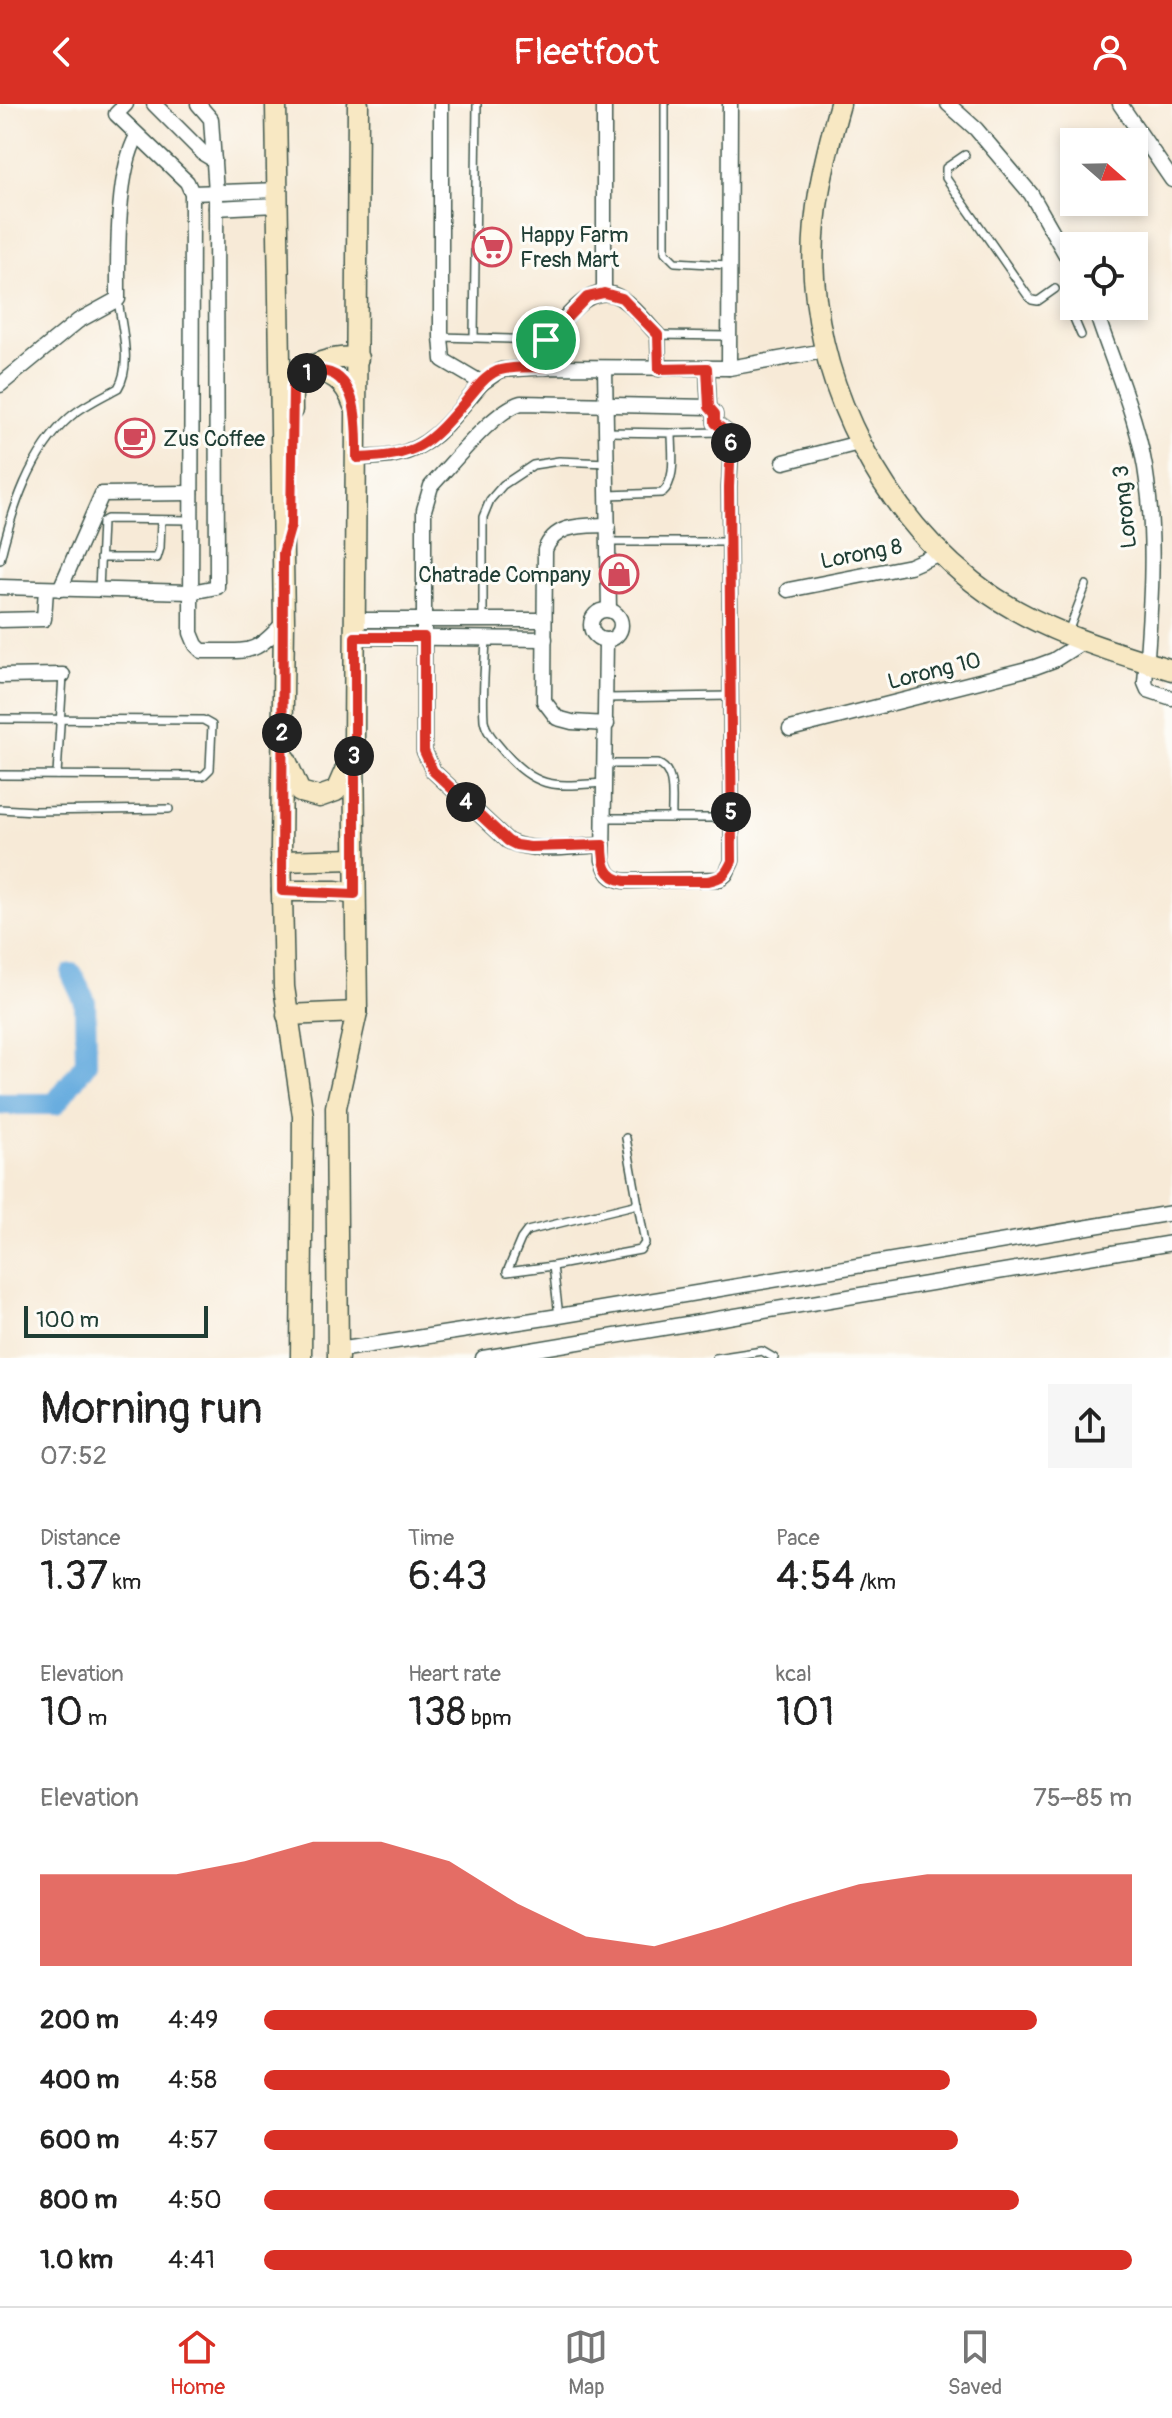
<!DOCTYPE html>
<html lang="en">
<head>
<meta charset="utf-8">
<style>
	body { margin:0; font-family:Pangolin,sans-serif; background:#f6f6f6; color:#222; height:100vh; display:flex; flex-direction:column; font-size:30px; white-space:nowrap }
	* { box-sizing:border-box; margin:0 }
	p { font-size:26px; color:#767676 }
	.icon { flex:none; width:44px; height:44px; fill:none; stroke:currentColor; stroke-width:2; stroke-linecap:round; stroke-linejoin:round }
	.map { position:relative; height:1254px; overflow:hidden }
	.side { display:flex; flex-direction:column; background:#fff; flex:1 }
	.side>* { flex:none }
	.needle { width:52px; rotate:110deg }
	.controls { position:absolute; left:1060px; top:24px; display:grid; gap:16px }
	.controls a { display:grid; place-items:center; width:88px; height:88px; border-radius:0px; background:#fff; box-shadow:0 4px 12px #0003; font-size:40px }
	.scale { position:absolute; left:24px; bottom:20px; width:184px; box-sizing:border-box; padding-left:8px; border:4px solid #1f3d34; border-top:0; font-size:22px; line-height:28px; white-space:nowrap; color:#1f3d34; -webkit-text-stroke:6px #fdfcf7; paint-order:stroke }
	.pin { position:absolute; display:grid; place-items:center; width:68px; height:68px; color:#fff; margin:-34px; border:4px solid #fff; border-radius:50%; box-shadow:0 2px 8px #0007 }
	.km { position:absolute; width:40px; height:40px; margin:-20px; border-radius:50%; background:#222; color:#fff; font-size:22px; line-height:40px; text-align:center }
	.round { display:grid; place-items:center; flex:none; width:84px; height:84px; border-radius:0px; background:#f6f6f6 }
	.head { display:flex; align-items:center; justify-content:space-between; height:136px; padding:0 40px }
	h1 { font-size:44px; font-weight:600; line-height:60px }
	.stats { display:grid; grid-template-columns:repeat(3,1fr); gap:12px; height:136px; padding:8px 40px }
	.stats div { display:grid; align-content:center }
	.stats b { font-size:40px; font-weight:600 }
	.stats small { font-size:22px; font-weight:400 }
	.stats p { font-size:22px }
	.chart { height:224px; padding:16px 40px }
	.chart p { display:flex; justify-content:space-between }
	.chart svg { width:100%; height:144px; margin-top:8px; fill:#d93025; opacity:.7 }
	ul { padding:0 40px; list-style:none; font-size:26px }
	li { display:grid; grid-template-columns:128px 96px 1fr; align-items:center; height:60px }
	li i { height:20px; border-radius:10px; background:#d93025 }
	header { display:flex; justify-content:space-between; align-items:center; height:104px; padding:0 40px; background:#d93025; color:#fff; font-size:36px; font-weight:600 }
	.dock { display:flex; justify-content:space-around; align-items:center; height:112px; border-top:2px solid #e0e0e0; background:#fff; font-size:22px; color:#767676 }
	.dock a { display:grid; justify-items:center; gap:4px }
	.dock .current { color:#d93025 }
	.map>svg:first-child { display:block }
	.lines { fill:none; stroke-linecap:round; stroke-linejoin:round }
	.river { stroke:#69addf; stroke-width:22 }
	.lane-casing { stroke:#3f574c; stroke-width:10 }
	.street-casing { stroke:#3f574c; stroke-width:17 }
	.secondary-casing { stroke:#3f574c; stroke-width:23 }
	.lane { stroke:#fff; stroke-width:7 }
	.street { stroke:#fff; stroke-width:14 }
	.secondary { stroke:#f8e8c3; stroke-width:20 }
	.route-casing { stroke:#fff; stroke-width:16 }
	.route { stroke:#d93025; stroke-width:10 }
	.labels { text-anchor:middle; stroke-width:6; stroke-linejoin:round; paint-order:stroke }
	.poi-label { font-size:22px; fill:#1f3d34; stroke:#fdfcf7; text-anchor:start }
	.street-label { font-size:22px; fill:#1f3d34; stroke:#fdfcf7 }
</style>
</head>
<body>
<header><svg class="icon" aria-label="back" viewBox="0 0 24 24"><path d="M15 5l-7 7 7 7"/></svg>Fleetfoot<svg class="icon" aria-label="person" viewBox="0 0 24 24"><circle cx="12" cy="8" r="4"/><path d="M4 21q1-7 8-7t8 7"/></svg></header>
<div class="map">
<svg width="1172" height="1254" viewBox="0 0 1172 1254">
	<rect width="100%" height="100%" fill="#fdfcf7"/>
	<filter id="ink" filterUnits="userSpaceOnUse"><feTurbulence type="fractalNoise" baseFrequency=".0125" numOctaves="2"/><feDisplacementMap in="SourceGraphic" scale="16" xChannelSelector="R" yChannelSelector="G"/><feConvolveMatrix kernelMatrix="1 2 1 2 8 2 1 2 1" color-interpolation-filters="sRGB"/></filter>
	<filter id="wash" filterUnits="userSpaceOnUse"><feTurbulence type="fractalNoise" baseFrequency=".006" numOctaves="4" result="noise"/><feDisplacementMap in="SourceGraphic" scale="32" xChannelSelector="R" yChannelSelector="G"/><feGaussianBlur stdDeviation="1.8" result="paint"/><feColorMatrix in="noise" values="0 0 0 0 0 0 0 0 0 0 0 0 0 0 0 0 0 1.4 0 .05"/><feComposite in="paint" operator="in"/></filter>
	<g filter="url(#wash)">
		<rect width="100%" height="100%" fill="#f7ead7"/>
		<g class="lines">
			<path class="river" d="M0 1000H55L86 959 85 898 72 870"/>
		</g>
	</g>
	<g filter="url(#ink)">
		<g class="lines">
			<defs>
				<g id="lane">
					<path d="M665 0V148L675 158 728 161"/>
					<path d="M965 51 946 64V74L1028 192 1032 196 1038 197 1055 185"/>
					<path d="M1067 198 1081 231"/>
					<path d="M658 231 728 232"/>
					<path d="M441 233 546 236"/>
					<path d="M474 234 477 0"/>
					<path d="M607 328 672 329C672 348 677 376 662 389L608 391"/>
					<path d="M672 329 721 328"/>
					<path d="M608 438H729"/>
					<path d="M100 454H157L160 444 161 416"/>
					<path d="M0 456C12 406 30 348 70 313 84 301 102 293 118 284 133 260 121 222 118 195"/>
					<path d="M99 486 102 418 107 415 191 416"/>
					<path d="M483 517V413L490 396 503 381 533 361 559 357 608 359"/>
					<path d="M1068 528 1086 481"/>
					<path d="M486 534C485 561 482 590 484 616 486 629 496 638 504 648 538 687 556 682 605 679"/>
					<path d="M606 594 730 592"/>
					<path d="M0 615 203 616 212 621 210 665 203 672 0 671"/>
					<path d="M605 660H658C677 667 671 697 672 714"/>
					<path d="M57 671 63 571"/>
					<path d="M0 705 35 707 169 705"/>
					<path d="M604 714H731"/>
					<path d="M553 1162 507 1168 521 1135 527 1127 638 1100"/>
					<path d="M559 1212 553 1162 640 1146 645 1139 626 1034"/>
					<path d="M716 1254 762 1247 774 1254"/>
				</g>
				<g id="street">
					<path d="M126 0 116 10 187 78 192 89 191 529 196 541 202 547C247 546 253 554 284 518"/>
					<path d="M154 0 204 50 214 56"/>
					<path d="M441 0V233L443 256 482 279 501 266 547 263 729 264 824 247"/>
					<path d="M948 0 976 25 1031 90 1074 165"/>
					<path d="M1120 0 1172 76"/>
					<path d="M192 89 278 86"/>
					<path d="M216 104 277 101"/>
					<path d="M604 189V0"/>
					<path d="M1094 202C1112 259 1140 317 1147 377 1156 443 1150 513 1145 579L1148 586 1172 594"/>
					<path d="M547 263 546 236C565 216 591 174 622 195 636 204 647 220 658 231L659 265"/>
					<path d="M605 264 609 506"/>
					<path d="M729 264 730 0"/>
					<path d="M0 281 78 217 118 195C118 152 116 69 137 32"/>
					<path d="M357 354C369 353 383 354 395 351 435 344 457 307 482 279"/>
					<path d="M784 358 859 339"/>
					<path d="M0 483 191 488 217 483 216 88 211 15 198 0"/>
					<path d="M60 485 102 390 191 389"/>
					<path d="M788 486 910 462 940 449"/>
					<circle cx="606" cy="521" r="15"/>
					<path d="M0 516 44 515 46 485"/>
					<path d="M355 516H544"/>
					<path d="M355 533 545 535"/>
					<path d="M606 536 603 756C607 769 610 775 625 777L720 775 726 770 732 757 729 383 731 346 727 328 715 319V310L709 303 707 264"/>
					<path d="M0 572 63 571"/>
					<path d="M607 620 572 618 557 614 544 597 545 446C555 419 583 422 608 421"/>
					<path d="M790 625 1035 563 1054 556 1084 537"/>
					<path d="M603 741C574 742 534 750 508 737L433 667 424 647V406L431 382C452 360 493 307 521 299L709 303"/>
					<path d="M338 1246 559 1212 1172 1109"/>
					<path d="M483 1254 1172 1139"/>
				</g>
				<g id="secondary">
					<path d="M276 0 284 518 281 744 284 883 303 1012 301 1254"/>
					<path d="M840 0C824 56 810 115 814 174 822 290 881 405 973 478 1030 523 1103 545 1172 566"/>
					<path d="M304 269C332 265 345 277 354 302"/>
					<path d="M292 306C292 298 291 287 294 280 302 258 338 252 358 254"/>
					<path d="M286 656 300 688 319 693 336 687 350 655"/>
					<path d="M281 757 355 755"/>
					<path d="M282 787H336L355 790"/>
					<path d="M287 911 357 908"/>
					<path d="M338 1254 336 1003 357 908 354 639 358 0"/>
				</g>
			</defs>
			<use href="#lane" class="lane-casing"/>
			<use href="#street" class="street-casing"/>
			<use href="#secondary" class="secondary-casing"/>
			<use href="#lane" class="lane"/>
			<use href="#street" class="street"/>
			<use href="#secondary" class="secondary"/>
		</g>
	</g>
	<g class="lines" filter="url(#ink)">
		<defs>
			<path id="route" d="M604 189 622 194 658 231 659 265 707 264 709 303 715 310V319L727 328 731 334 729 383 732 757C726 770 723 774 708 777H625C605 774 603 759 603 741L530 743 516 741 508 737 433 667 424 647V533H355V790L282 787 283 449 291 421 293 283C297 272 304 268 317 267 360 266 357 325 357 354 419 351 426 343 466 297 475 286 484 273 497 267 511 262 532 264 547 263L546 236 587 193Z"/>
		</defs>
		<use href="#route" class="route-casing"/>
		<use href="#route" class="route"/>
	</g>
	<defs>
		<symbol id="supermarket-ring" viewBox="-11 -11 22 22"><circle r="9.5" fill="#fdfcf7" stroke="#d1495b" stroke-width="1.5"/><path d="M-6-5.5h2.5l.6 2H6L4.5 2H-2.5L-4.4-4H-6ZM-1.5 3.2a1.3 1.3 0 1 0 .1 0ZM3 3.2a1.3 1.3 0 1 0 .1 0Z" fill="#d1495b"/></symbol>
		<symbol id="cafe-ring" viewBox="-11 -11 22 22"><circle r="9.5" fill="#fdfcf7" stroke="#d1495b" stroke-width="1.5"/><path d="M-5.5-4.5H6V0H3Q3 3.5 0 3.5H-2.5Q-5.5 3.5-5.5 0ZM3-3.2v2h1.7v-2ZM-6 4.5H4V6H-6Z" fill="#d1495b"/></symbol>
		<symbol id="shop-ring" viewBox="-11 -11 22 22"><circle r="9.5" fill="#fdfcf7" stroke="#d1495b" stroke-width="1.5"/><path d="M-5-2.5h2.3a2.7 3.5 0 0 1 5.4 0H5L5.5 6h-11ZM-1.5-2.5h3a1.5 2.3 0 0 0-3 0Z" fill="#d1495b"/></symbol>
	</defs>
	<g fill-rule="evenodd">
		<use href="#supermarket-ring" x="470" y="121" width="44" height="44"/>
		<use href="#cafe-ring" x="113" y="312" width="44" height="44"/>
		<use href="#shop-ring" x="597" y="448" width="44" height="44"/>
	</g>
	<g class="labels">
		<g class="poi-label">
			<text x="520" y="138">Happy Farm<tspan x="520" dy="25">Fresh Mart</tspan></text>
			<text x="163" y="342">Zus Coffee</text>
			<text x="591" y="478" text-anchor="end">Chatrade Company</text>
		</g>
		<g class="street-label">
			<text transform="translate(1124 403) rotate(-96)" y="8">Lorong 3</text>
			<text transform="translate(861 449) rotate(-11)" y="8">Lorong 8</text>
			<text transform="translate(934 566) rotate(-14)" y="8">Lorong 10</text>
		</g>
	</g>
</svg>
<div class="controls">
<a><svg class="needle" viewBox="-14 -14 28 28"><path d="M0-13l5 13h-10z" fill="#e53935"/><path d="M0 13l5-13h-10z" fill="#767676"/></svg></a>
<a><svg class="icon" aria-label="locate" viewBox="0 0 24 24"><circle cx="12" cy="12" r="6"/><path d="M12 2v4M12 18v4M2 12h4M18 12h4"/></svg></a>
</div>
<div class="scale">100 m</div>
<div class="pin" style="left:546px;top:236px;background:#1e9e55"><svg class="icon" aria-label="arrive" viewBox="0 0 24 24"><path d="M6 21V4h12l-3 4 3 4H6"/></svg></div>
<b class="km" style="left:307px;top:269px">1</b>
<b class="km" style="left:282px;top:629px">2</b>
<b class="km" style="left:354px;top:652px">3</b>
<b class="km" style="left:466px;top:698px">4</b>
<b class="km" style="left:731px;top:708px">5</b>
<b class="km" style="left:731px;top:339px">6</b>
</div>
<section class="side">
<div class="head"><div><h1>Morning run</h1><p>07:52</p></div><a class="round"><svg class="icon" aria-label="share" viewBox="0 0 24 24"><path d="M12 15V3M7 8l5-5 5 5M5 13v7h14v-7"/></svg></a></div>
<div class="stats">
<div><p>Distance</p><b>1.37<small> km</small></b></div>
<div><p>Time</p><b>6:43</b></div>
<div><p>Pace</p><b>4:54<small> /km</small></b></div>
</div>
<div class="stats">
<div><p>Elevation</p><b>10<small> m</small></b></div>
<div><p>Heart rate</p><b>138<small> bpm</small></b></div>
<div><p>kcal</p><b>101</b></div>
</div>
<div class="chart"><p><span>Elevation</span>75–85 m</p>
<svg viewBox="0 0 160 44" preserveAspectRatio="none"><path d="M0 44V16L10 16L20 16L30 12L40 6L50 6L60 12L70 25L80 35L90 38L100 32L110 25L120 19L130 16L140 16L150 16L160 16V44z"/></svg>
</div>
<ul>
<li><b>200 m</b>4:49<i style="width:89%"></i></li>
<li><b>400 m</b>4:58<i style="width:79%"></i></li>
<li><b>600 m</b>4:57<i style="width:80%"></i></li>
<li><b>800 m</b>4:50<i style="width:87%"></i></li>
<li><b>1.0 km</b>4:41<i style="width:100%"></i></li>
</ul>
</section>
<nav class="dock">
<a class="current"><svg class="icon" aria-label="home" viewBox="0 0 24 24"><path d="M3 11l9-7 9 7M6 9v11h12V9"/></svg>Home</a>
<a><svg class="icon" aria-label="map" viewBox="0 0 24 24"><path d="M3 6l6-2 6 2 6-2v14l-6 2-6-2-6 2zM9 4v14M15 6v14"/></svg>Map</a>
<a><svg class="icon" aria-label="saved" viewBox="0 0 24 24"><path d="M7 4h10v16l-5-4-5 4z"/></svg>Saved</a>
</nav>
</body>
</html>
